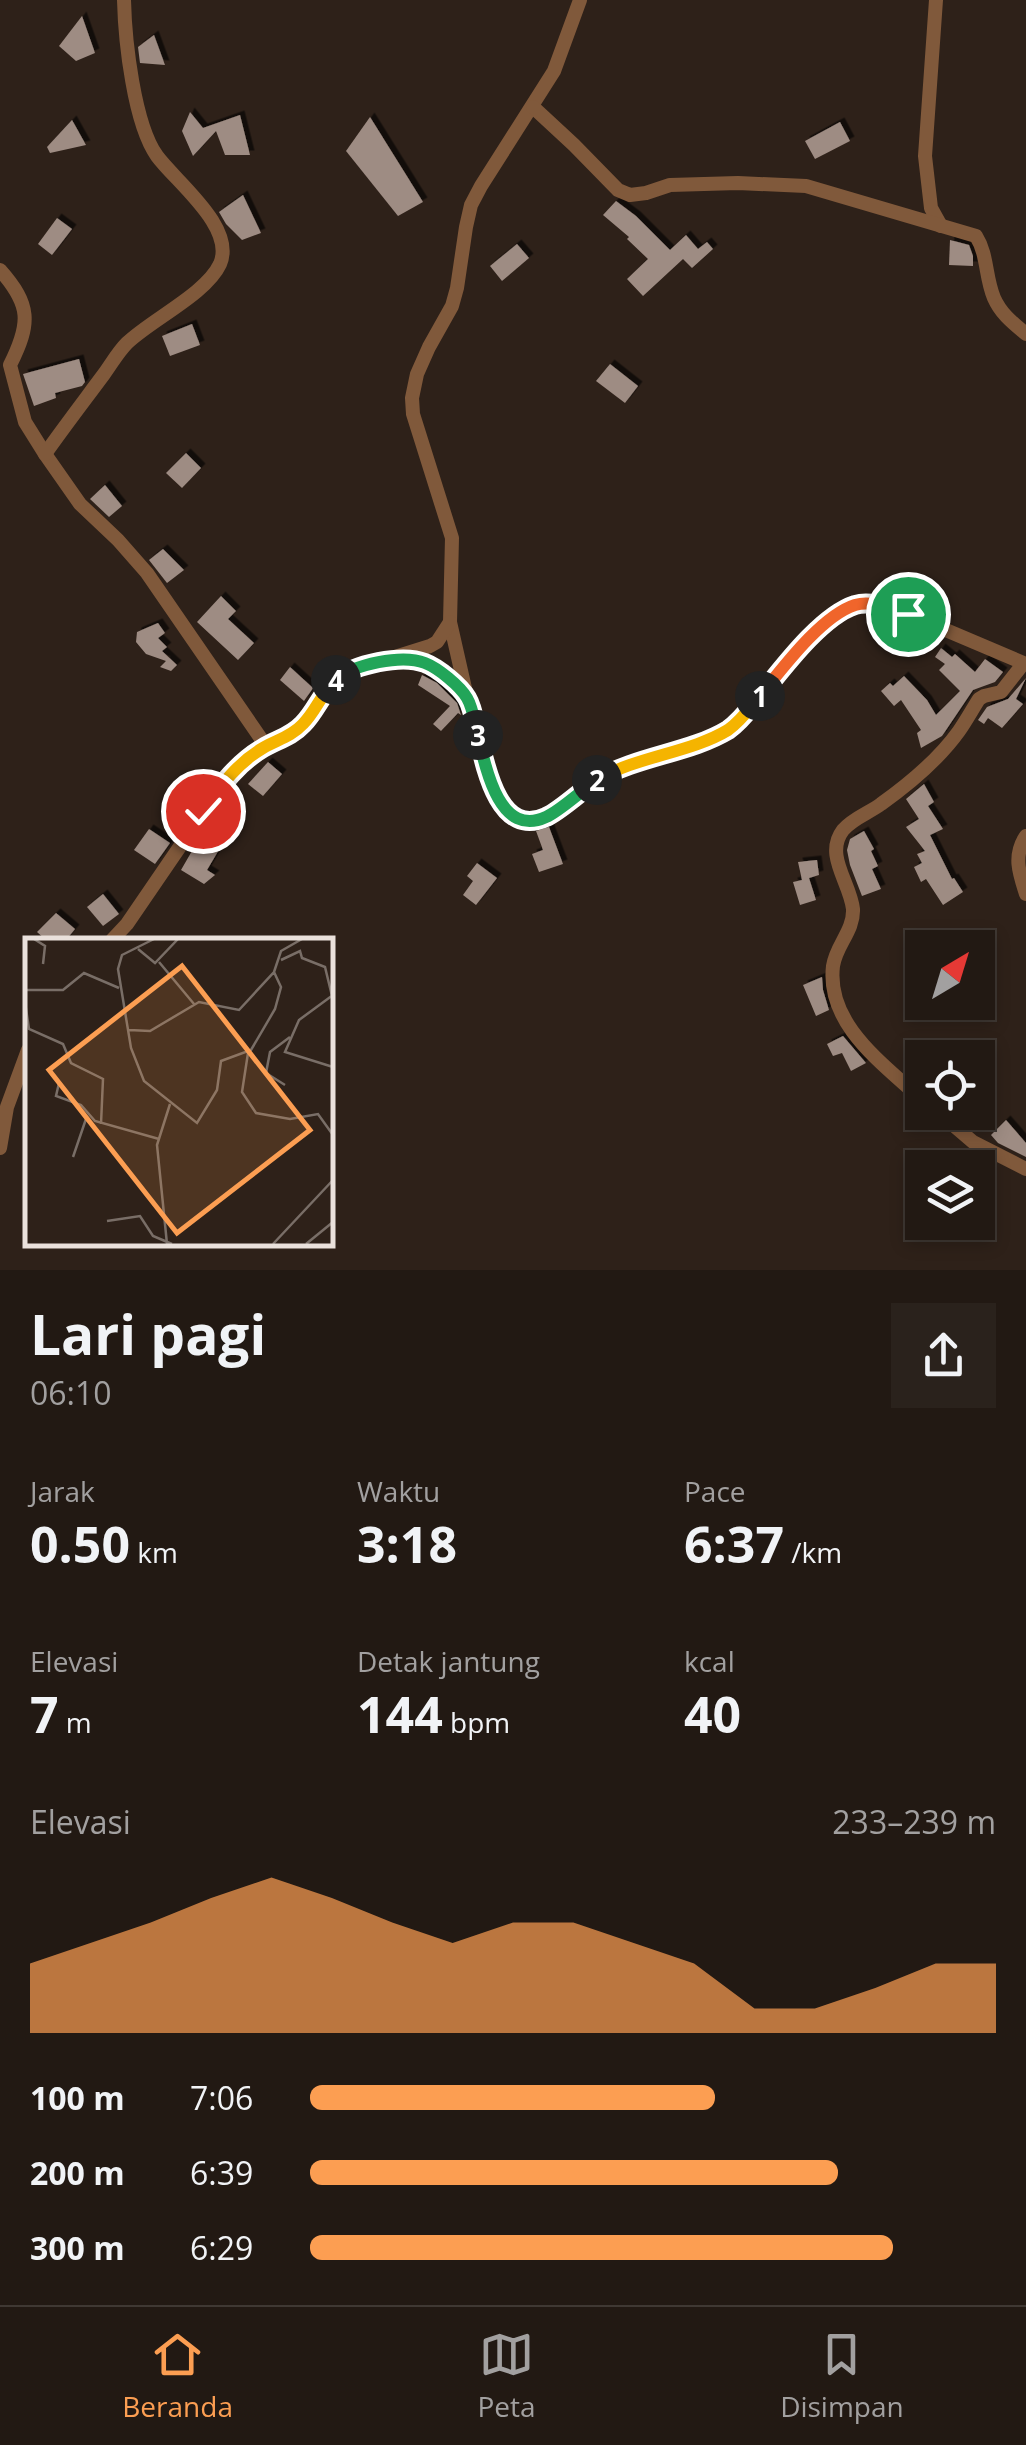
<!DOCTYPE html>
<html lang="id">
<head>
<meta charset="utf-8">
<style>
	body { margin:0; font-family:"Open Sans",sans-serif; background:#2a221c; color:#f1f3f6; height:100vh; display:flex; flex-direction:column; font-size:38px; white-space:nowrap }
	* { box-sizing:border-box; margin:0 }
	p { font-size:32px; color:#a2a0a0 }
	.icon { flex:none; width:55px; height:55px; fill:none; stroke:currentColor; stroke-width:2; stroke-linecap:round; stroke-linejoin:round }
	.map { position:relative; height:1270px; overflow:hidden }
	.panel { display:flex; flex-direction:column; background:#221913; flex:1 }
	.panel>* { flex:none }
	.needle { width:65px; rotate:38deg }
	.fabs { position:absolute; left:905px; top:930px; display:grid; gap:20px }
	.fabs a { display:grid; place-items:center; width:90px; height:90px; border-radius:0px; background:#221913; box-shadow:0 5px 15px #0003,0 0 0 2px #3f3833; font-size:50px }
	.pin { position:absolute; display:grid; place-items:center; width:85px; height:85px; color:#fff; margin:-42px; border:5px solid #fff; border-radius:50%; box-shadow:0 2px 10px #0007 }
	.km { position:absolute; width:50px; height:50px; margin:-25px; border-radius:50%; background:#222; color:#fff; font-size:28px; line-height:50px; text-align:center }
	.round { display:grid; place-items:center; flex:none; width:105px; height:105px; border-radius:0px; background:#2a221c }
	.head { display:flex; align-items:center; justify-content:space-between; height:170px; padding:0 30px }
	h1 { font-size:55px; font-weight:700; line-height:75px }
	.stats { display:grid; grid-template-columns:repeat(3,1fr); gap:15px; height:170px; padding:10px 30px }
	.stats div { display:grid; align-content:center }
	.stats b { font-size:50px; font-weight:700 }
	.stats small { font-size:28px; font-weight:400 }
	.stats p { font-size:28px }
	.chart { height:280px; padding:20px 30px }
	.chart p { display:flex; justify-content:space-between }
	.chart svg { width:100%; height:180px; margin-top:10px; fill:#fc9e52; opacity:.7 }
	ul { padding:0 30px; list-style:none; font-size:32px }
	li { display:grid; grid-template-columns:160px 120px 1fr; align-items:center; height:75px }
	li i { height:25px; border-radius:12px; background:#fc9e52 }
	.dock { display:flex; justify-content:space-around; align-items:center; height:140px; border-top:2px solid #3f3833; background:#221913; font-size:28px; color:#a2a0a0 }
	.dock a { display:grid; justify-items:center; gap:5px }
	.dock .current { color:#fc9e52 }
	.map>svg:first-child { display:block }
	.building { fill:#9e8c83; filter:url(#shadow) }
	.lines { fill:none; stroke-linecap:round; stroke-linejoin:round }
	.minor { stroke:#80593b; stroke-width:14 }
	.split-1-casing { stroke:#fff; stroke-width:20 }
	.split-2-casing { stroke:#fff; stroke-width:20 }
	.split-3-casing { stroke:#fff; stroke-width:20 }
	.split-4-casing { stroke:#fff; stroke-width:20 }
	.split-5-casing { stroke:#fff; stroke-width:20 }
	.split-1 { stroke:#f0652b; stroke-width:12 }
	.split-2 { stroke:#f5b400; stroke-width:12 }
	.split-3 { stroke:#22a559; stroke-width:12 }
	.split-4 { stroke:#22a559; stroke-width:12 }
	.split-5 { stroke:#f5b400; stroke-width:12 }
	.inset-road { fill:none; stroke:#796e67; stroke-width:2.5 }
	.view { fill:#fc9e52; fill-opacity:0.15; stroke:#fc9e52; stroke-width:5 }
	.inset-edge { fill:none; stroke:#eae1dc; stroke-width:5 }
</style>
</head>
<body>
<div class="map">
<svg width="1026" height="1270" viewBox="0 0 1026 1270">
	<defs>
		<filter id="shadow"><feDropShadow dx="4.5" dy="-4.5" stdDeviation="0" flood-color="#0009"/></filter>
	</defs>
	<rect width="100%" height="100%" fill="#2e2119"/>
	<g class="building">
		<path d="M82 16 95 53 76 61 59 46Z"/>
		<path d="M154 35 165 65 140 63 138 47Z"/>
		<path d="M190 112 203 128 240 115 250 155H225L216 131 193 156 182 131Z"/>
		<path d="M370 117 423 202 398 216 346 151Z"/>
		<path d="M72 120 86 145 50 153 47 147Z"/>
		<path d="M840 122 850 141 815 159 805 141Z"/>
		<path d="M243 195 261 233 242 240 226 224 219 212Z"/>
		<path d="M616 201 636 216 670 250 686 235 698 249 707 242 713 249 692 268 683 259 643 296 627 279 648 259 627 239 629 237 603 215Z"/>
		<path d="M57 218 72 229 52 255 38 244Z"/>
		<path d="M950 240 969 245 973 256V266L949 265Z"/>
		<path d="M517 244 529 258 502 281 490 266Z"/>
		<path d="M192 324 200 345 170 356 162 336Z"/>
		<path d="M79 359 85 382 82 386 55 393 56 398 34 406 23 374Z"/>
		<path d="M610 364 638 386 625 403 596 381Z"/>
		<path d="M186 453 201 468 182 488 166 473Z"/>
		<path d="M105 485 122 506 109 517 90 499Z"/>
		<path d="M163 549 184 570 167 583 149 560Z"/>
		<path d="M221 596 236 611 228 619 254 643 238 660 197 622Z"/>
		<path d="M158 623 165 633 158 638 167 647 162 651 177 665 171 671 160 667 166 661 146 654 136 642 137 632Z"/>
		<path d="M941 648 952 657 955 654 975 672 985 659 1003 672 995 682 973 690 942 736 921 748 917 733 921 730 901 700 894 706 881 691 890 683 893 686 904 676 927 700 936 715 960 691 939 670 945 664 935 657Z"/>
		<path d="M290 667 313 688 304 701 280 680Z"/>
		<path d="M422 675 437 683 457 703 461 715 458 713 441 731 433 724 450 706 418 685Z"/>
		<path d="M1026 678 1016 699 1023 704 1002 728 988 718 984 724 978 720 987 707 1008 699Z"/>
		<path d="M268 762 282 774 263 796 248 784Z"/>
		<path d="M924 784 934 802 928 806 943 829 930 835 952 879 954 878 963 892 943 905 926 879 921 882 914 867 922 863 917 854 925 851 906 827 919 819 906 799Z"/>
		<path d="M549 827 563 864 539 872 532 854 543 850 536 831Z"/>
		<path d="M149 829 170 843 155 864 134 850Z"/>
		<path d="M864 831 874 849 871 851 878 866 872 869 881 889 862 896 850 865 847 850 850 839Z"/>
		<path d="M200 837 220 848 207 870 215 875 204 884 181 870Z"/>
		<path d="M817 860 819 875 809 878 816 900 800 905 793 882 802 880 798 862Z"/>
		<path d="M477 863 497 878 476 905 463 895 473 881 467 876Z"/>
		<path d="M103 894 119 914 103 926 87 907Z"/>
		<path d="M56 913 75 929 66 940H46L37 932Z"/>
		<path d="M822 977 823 990 829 1010 816 1016 803 985Z"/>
		<path d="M843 1036 866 1063 851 1071 842 1053 833 1056 827 1044Z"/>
		<path d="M1006 1120 1026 1143V1157L998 1143 991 1135Z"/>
	</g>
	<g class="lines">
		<g class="minor">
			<path d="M580 0 554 71 481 186 471 205 466 227 457 288 452 306 429 347 417 374 412 398 413 414 452 538 450 622 467 697 489 781 508 814 526 822 547 817 614 770 715 736 731 728 745 715 794 653 817 631 842 612 857 604H875L908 614 1026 664"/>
			<path d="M936 0 925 156 931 208 941 226"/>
			<path d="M533 107 574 145 618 190 630 195 646 193 670 185 738 183 806 186 976 236C988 255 985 277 994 298 1001 314 1013 323 1026 334"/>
			<path d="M0 270C31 305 31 323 10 365L25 422 45 454 80 504 118 540 147 573 266 746"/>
			<path d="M45 454C64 427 84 401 104 374 112 363 118 352 127 343 152 319 206 294 220 264 236 227 176 182 157 156 134 124 125 41 124 0"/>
			<path d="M397 661C434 661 442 673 467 697"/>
			<path d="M1026 836C1013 855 1019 873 1026 894"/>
			<path d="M112 940 127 924 233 769 266 746 281 742 305 723 323 692 344 673 430 646 437 642 450 622"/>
			<path d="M922 1100C884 1064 826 1025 833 966 836 945 854 931 853 909 850 882 824 855 843 830 853 818 869 813 881 804 909 784 939 759 959 731 966 721 972 710 979 699L984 696 1001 692 1023 664"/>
			<path d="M938 1112 973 1142 1026 1169"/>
			<path d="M0 1148 7 1107 28 1050"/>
		</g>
	</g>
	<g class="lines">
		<defs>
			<path id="split-1" d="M760 696C782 669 821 616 855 605 872 600 892 609 908 614"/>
			<path id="split-2" d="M597 780C637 756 690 753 728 730 741 721 750 708 760 696"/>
			<path id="split-3" d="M478 735C485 766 499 839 546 817 560 811 582 790 597 780"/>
			<path id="split-4" d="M336 680C354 664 402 654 425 663 438 668 460 686 467 698 473 708 475 724 478 735"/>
			<path id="split-5" d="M203 811C221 786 236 764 263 748 276 740 291 737 303 724 316 711 321 694 336 680"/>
		</defs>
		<use href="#split-1" class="split-1-casing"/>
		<use href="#split-2" class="split-2-casing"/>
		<use href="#split-3" class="split-3-casing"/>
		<use href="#split-4" class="split-4-casing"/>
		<use href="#split-5" class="split-5-casing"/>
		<use href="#split-1" class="split-1"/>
		<use href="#split-2" class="split-2"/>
		<use href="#split-3" class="split-3"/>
		<use href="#split-4" class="split-4"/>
		<use href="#split-5" class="split-5"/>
	</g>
	<g transform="translate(25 938)">
		<rect width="308" height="308" fill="#2e2119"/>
		<path class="inset-road" d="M9 1 20 8 18 26M129 1 97 17 93 31 106 110 119 143 172 185 192 152 196 123 226 112 250 71 256 49 249 34M113 11 130 25 153 1M256 22 275 13 277 20 300 29 307 58M134 24 169 66M0 52H38L59 35 94 50M308 57 274 82 260 114 308 129M0 64 4 91 38 106 46 125 78 141 76 186M104 92 125 93 174 64 214 72 249 34 256 13 277 1M223 115 217 154 231 175 265 181 293 176 308 197M34 145 31 158 56 167 70 183 134 201M260 147 241 135 245 114 265 99M48 219 62 178M82 283 115 278 128 298 147 306M142 306 132 207 145 166M248 306 308 242M281 306 308 284"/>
		<path class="view" d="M157 28 285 192 152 295 24 132Z"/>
		<rect width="308" height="308" class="inset-edge"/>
	</g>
</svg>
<div class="fabs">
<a><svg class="needle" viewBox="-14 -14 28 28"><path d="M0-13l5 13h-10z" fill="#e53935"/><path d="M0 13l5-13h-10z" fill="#a2a0a0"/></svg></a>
<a><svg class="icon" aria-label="locate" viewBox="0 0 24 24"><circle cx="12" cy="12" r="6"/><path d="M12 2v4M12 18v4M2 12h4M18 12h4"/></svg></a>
<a><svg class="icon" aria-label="layers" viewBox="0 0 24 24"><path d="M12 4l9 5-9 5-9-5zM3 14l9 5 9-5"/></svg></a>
</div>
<div class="pin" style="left:908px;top:614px;background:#1e9e55"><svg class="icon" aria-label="arrive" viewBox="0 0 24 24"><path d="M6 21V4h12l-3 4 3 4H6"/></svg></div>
<div class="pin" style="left:203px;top:811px;background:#d93025"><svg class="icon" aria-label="check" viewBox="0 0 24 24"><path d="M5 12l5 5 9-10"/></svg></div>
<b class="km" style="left:760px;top:696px">1</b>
<b class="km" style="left:597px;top:780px">2</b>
<b class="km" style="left:478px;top:735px">3</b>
<b class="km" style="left:336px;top:680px">4</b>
</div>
<section class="panel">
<div class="head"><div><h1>Lari pagi</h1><p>06:10</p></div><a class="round"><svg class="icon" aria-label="share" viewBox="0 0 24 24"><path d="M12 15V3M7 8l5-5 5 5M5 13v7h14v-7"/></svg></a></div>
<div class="stats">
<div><p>Jarak</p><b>0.50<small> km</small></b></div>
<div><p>Waktu</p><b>3:18</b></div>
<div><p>Pace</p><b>6:37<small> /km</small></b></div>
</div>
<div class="stats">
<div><p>Elevasi</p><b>7<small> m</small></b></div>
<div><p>Detak jantung</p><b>144<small> bpm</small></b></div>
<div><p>kcal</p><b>40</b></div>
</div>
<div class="chart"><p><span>Elevasi</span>233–239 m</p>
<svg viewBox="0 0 160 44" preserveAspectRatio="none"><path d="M0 44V27L10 22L20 17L30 11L40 6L50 11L60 17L70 22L80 17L90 17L100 22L110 27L120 38L130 38L140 33L150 27L160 27V44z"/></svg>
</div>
<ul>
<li><b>100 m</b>7:06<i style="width:59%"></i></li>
<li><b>200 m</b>6:39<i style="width:77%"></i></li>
<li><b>300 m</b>6:29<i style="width:85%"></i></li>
</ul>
</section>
<nav class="dock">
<a class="current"><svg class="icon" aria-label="home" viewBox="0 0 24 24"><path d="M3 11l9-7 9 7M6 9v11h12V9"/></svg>Beranda</a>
<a><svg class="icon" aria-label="map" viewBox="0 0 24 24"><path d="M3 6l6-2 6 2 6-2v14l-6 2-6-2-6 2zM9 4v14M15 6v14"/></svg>Peta</a>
<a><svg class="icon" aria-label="saved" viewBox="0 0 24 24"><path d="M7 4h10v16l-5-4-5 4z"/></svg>Disimpan</a>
</nav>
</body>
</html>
